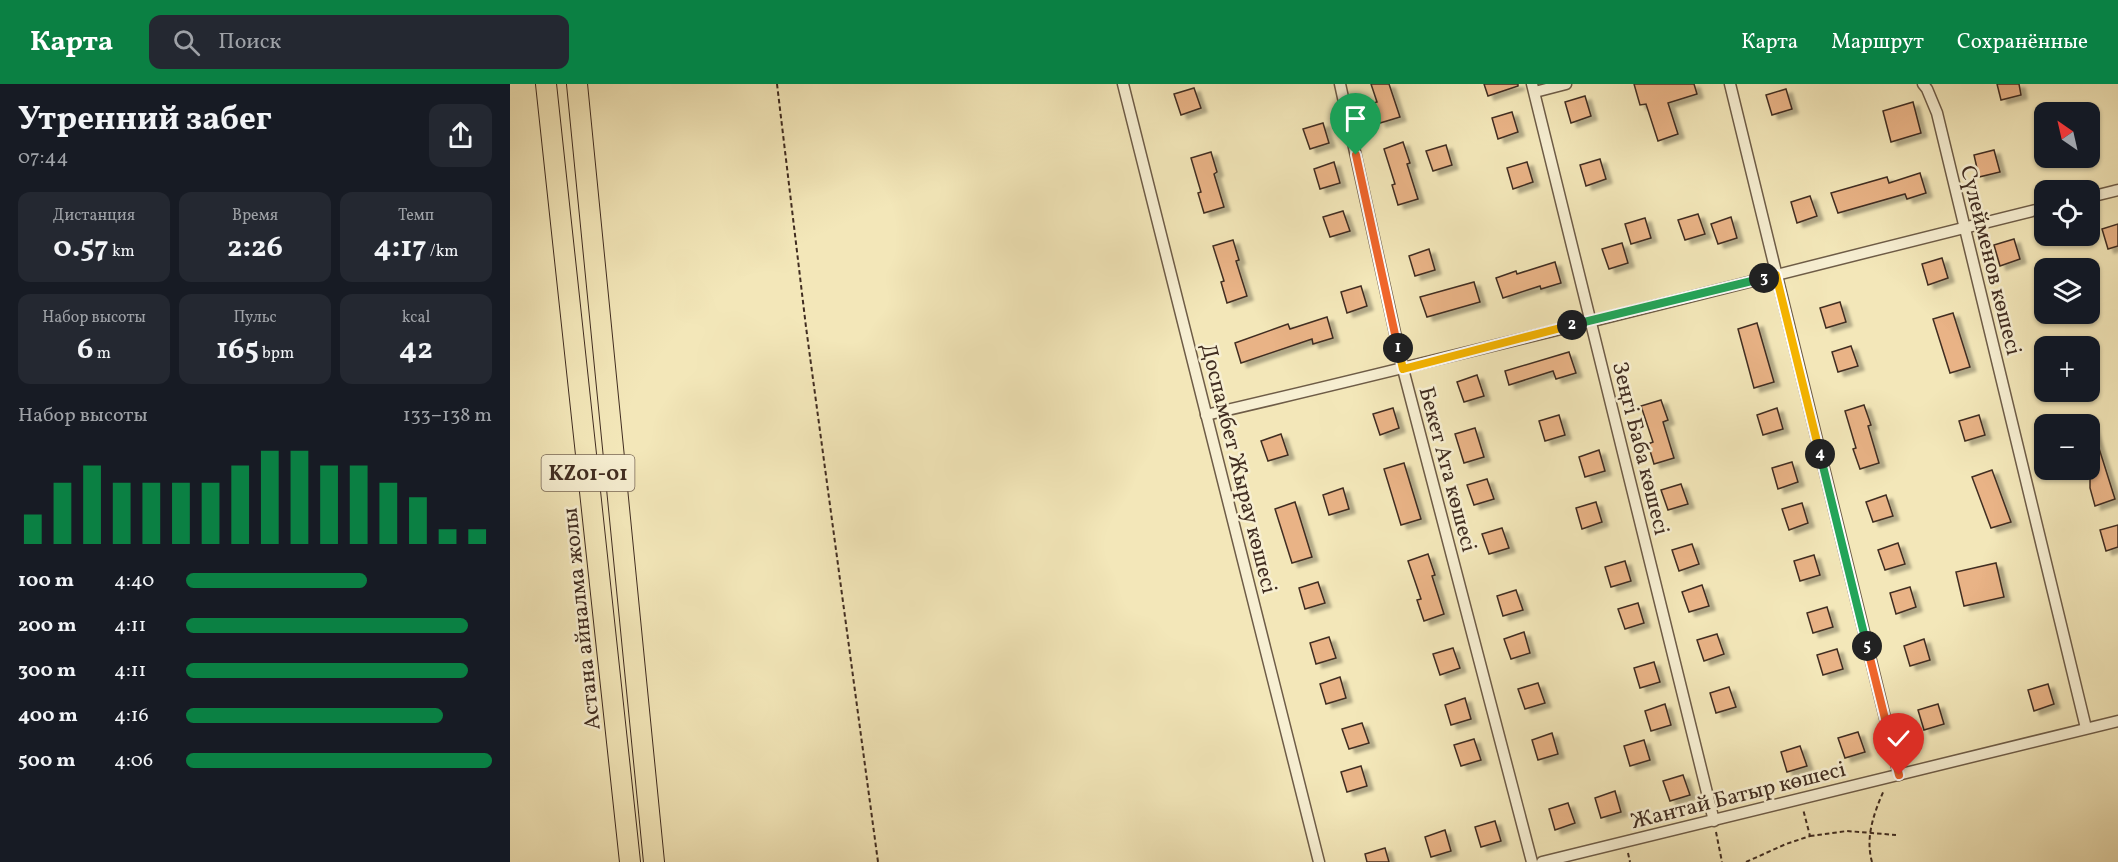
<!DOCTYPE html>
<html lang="ru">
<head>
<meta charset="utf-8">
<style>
	body { margin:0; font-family:Vollkorn,serif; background:#242831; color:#f1f3f6; height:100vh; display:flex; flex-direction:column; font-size:22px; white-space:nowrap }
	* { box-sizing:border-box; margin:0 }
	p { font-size:20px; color:#9ea1a6 }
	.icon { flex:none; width:33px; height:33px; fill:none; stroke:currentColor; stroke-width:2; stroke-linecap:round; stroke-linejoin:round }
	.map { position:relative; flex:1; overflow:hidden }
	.drawer { display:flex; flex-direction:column; background:#171b24; width:510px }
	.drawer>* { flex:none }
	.needle { width:39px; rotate:326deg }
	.buttons { position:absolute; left:1524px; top:18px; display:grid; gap:12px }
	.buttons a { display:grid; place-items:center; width:66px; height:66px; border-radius:12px; background:#171b24; box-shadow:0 2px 4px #0004; font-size:30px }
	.pin { position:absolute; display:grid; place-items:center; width:51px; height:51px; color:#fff; margin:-62px -26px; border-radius:50% 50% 50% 0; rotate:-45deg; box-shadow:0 0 6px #0007 }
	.pin .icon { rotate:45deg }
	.km { position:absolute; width:30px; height:30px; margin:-15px; border-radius:50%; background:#222; color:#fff; font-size:16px; line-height:30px; text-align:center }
	.round { display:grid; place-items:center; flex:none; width:63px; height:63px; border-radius:12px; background:#242831 }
	.summary { display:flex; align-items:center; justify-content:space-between; height:102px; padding:0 18px }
	h1 { font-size:33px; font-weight:700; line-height:45px }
	.figures { display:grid; grid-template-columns:repeat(3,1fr); gap:9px; height:102px; padding:6px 18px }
	.figures div { display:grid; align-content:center; border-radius:12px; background:#242831; text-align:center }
	.figures b { font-size:30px; font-weight:700 }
	.figures small { font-size:16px; font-weight:400 }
	.figures p { font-size:16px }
	.chart { height:168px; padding:12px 18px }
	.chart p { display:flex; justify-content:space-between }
	.chart svg { width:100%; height:108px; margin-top:6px; stroke:#0b8043; stroke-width:6 }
	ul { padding:0 18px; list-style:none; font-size:20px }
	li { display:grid; grid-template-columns:96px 72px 1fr; align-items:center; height:45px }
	li i { height:15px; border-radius:8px; background:#0b8043 }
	header { display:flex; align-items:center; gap:36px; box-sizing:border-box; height:84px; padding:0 30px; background:#0b8043; color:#fff }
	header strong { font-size:28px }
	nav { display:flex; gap:33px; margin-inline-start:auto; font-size:21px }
	.search { width:420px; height:54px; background:#242831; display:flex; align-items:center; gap:15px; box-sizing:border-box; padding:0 21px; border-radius:12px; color:#9ea1a6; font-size:22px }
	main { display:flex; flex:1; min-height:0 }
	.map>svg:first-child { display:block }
	.building { fill:#e9b386; stroke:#412d21; stroke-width:1.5; filter:url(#shadow) }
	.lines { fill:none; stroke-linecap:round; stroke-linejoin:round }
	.street-casing { stroke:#6e5c47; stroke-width:13 }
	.highway-casing { stroke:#412d21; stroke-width:22 }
	.path { stroke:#412d21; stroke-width:2; stroke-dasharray:4.5 3; stroke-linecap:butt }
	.street { stroke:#f7efd2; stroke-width:10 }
	.highway { stroke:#f3e7b9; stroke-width:20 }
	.split-1-casing { stroke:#fff; stroke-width:12 }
	.split-2-casing { stroke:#fff; stroke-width:12 }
	.split-3-casing { stroke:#fff; stroke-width:12 }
	.split-4-casing { stroke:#fff; stroke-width:12 }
	.split-5-casing { stroke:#fff; stroke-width:12 }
	.split-6-casing { stroke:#fff; stroke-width:12 }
	.split-1 { stroke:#f0652b; stroke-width:8 }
	.split-2 { stroke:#f5b400; stroke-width:8 }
	.split-3 { stroke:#22a559; stroke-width:8 }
	.split-4 { stroke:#f5b400; stroke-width:8 }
	.split-5 { stroke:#22a559; stroke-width:8 }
	.split-6 { stroke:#f0652b; stroke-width:8 }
	.labels { text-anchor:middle; stroke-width:5; stroke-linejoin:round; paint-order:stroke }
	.shield { fill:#f7efd2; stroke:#786756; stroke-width:1.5 }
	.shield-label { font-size:21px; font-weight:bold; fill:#412d21 }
	.street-label { font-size:22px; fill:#412d21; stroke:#f7efd2 }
</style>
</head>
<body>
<header>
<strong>Карта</strong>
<div class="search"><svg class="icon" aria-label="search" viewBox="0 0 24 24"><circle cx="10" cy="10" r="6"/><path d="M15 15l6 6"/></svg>Поиск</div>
<nav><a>Карта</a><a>Маршрут</a><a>Сохранённые</a></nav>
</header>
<main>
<section class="drawer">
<div class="summary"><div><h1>Утренний забег</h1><p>07:44</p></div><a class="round"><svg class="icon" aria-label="share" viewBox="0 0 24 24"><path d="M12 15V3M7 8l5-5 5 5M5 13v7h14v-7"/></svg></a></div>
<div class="figures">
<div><p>Дистанция</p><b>0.57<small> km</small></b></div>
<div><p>Время</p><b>2:26</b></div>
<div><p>Темп</p><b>4:17<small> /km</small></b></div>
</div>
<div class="figures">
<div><p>Набор высоты</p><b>6<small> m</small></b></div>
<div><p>Пульс</p><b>165<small> bpm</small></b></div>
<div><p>kcal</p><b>42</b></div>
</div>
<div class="chart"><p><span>Набор высоты</span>133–138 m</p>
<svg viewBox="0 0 160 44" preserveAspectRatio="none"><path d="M5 44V32M15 44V19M25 44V12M35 44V19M45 44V19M55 44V19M65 44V19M75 44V12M85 44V6M95 44V6M105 44V12M115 44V12M125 44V19M135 44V25M145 44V38M155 44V38"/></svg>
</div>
<ul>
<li><b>100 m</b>4:40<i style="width:59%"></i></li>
<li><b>200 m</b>4:11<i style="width:92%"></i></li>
<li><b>300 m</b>4:11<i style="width:92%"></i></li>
<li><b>400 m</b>4:16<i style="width:84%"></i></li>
<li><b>500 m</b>4:06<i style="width:100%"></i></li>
</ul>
</section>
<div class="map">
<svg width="1608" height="778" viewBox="0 0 1608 778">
	<defs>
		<filter id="shadow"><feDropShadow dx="6" dy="4" stdDeviation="1.5" flood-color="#0004"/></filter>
	</defs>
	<rect width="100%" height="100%" fill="#f3e7b9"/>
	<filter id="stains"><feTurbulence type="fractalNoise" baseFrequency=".00333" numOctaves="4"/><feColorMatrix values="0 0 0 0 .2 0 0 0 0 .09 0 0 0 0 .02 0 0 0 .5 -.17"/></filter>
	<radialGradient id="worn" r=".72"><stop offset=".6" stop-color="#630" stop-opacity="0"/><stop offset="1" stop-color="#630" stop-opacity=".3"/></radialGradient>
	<g class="building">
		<path d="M861 0H879L890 33 870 39 863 19 867 18Z"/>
		<path d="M974 0H1008V2L978 12Z"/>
		<path d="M1124 0H1184L1187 10 1158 19 1168 50 1148 57 1136 20 1130 21Z"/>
		<path d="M1487 0H1509L1511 11 1491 16Z"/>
		<path d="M684 4 691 24 671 31 664 10Z"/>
		<path d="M1276 5 1282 25 1262 31 1256 11Z"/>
		<path d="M1075 12 1081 32 1061 39 1055 18Z"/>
		<path d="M1403 18 1411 49 1381 58 1373 27Z"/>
		<path d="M1002 28 1008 48 988 55 982 34Z"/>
		<path d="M813 39 819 59 800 65 793 45Z"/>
		<path d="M893 58 900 79 897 80 908 115 888 121 882 101 885 100 874 65Z"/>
		<path d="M936 61 942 81 923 87 916 67Z"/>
		<path d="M1484 66 1490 88 1469 93 1464 71Z"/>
		<path d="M701 68 707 88 704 90 714 123 694 129 688 109 691 108 681 74Z"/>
		<path d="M1090 75 1096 95 1076 102 1070 81Z"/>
		<path d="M824 78 830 99 810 105 804 85Z"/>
		<path d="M1017 78 1023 98 1003 105 997 84Z"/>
		<path d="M1410 89 1416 109 1397 115 1395 110 1328 129 1321 109 1377 93 1379 99Z"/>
		<path d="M1300 112 1307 132 1287 139 1281 118Z"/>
		<path d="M833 127 840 147 820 153 813 133Z"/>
		<path d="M1188 130 1195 150 1175 156 1168 136Z"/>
		<path d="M1221 133 1227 154 1208 160 1201 140Z"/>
		<path d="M1135 134 1141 154 1121 160 1115 140Z"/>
		<path d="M1608 140V162L1598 165 1592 145Z"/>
		<path d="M1504 155 1510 175 1490 182 1484 161Z"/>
		<path d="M723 156 729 176 726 177 737 212 717 219 711 198 714 197 703 162Z"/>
		<path d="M1112 159 1118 179 1099 185 1092 165Z"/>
		<path d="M919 165 925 186 905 192 899 172Z"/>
		<path d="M1432 174 1438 194 1418 201 1412 180Z"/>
		<path d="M1045 178 1051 199 1031 205 1030 202 993 214 986 194 1006 187 1007 190Z"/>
		<path d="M964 198 970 218 917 233 910 213Z"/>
		<path d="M851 202 857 222 837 229 831 208Z"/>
		<path d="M1330 218 1336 238 1316 244 1310 224Z"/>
		<path d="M1443 229 1460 283 1440 289 1423 235Z"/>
		<path d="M817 233 823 254 803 260 802 255 731 279 725 259 778 240 780 245Z"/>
		<path d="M1247 239 1264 298 1244 304 1228 245Z"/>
		<path d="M1341 262 1348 282 1328 288 1322 268Z"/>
		<path d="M1059 268 1066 289 1046 295 1043 287 999 301 995 287Z"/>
		<path d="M967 291 974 312 954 318 947 298Z"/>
		<path d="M1151 316 1158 336 1153 338 1164 374 1144 380 1138 360 1143 358 1131 322Z"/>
		<path d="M1354 321 1361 341 1358 342 1369 379 1350 385 1343 365 1346 364 1335 327Z"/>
		<path d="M883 324 889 344 870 351 863 330Z"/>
		<path d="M1267 324 1273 345 1253 351 1247 331Z"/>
		<path d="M1049 331 1055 351 1035 357 1029 337Z"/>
		<path d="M1469 331 1475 351 1455 357 1449 337Z"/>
		<path d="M1580 342H1582L1605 415 1585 422 1580 404Z"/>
		<path d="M965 344 974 373 954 379 945 350Z"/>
		<path d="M771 350 778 371 758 377 751 357Z"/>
		<path d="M1089 366 1095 387 1075 393 1069 373Z"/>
		<path d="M1282 378 1288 398 1268 405 1262 384Z"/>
		<path d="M894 379 911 435 891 441 874 385Z"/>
		<path d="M1482 386 1501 438 1481 444 1462 393Z"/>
		<path d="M977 395 984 415 964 421 957 401Z"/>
		<path d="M1171 400 1178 420 1158 426 1151 406Z"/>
		<path d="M833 404 839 425 819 431 813 411Z"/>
		<path d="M1376 411 1383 432 1363 438 1356 418Z"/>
		<path d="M785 418 802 473 782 479 765 425Z"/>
		<path d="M1086 418 1092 438 1072 445 1066 424Z"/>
		<path d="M1292 419 1298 439 1279 446 1272 425Z"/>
		<path d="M1608 441V463L1596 467 1590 446Z"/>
		<path d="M992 444 999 464 979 470 972 450Z"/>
		<path d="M1388 459 1395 480 1375 486 1368 466Z"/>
		<path d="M1182 460 1189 480 1169 487 1162 466Z"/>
		<path d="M918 470 925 491 922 492 934 530 914 537 907 516 911 515 898 477Z"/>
		<path d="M1304 471 1310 491 1290 497 1284 477Z"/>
		<path d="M1115 477 1121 497 1101 503 1095 483Z"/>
		<path d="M1486 479 1494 513 1454 522 1446 488Z"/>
		<path d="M808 498 815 519 795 525 789 504Z"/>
		<path d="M1192 501 1199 522 1179 528 1172 508Z"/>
		<path d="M1400 503 1406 523 1386 530 1380 509Z"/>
		<path d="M1006 506 1013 526 993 532 987 512Z"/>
		<path d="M1128 519 1134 539 1115 545 1108 525Z"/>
		<path d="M1317 523 1323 543 1303 549 1297 529Z"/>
		<path d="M1014 548 1020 569 1001 575 994 555Z"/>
		<path d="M1207 550 1214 570 1194 577 1187 556Z"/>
		<path d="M819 553 826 574 806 580 800 559Z"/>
		<path d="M1414 555 1420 576 1400 582 1394 562Z"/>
		<path d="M943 564 950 584 930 591 923 570Z"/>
		<path d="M1327 565 1333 585 1313 591 1307 571Z"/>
		<path d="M1144 578 1150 598 1130 604 1124 584Z"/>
		<path d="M830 593 836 614 816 620 810 600Z"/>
		<path d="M1028 599 1035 619 1015 625 1008 605Z"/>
		<path d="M1538 600 1544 620 1524 627 1518 606Z"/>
		<path d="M1219 603 1226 623 1206 629 1200 609Z"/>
		<path d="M955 614 961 635 941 641 935 621Z"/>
		<path d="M1155 620 1161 641 1141 647 1135 627Z"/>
		<path d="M1428 620 1434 640 1414 646 1408 626Z"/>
		<path d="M852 639 859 659 839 665 832 645Z"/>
		<path d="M1348 648 1355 668 1335 674 1328 654Z"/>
		<path d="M1042 649 1048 670 1028 676 1022 656Z"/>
		<path d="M964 655 971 676 951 682 944 661Z"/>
		<path d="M1134 656 1140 676 1120 682 1114 662Z"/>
		<path d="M1290 662 1297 682 1277 688 1271 668Z"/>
		<path d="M851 682 857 702 837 708 831 688Z"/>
		<path d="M1173 691 1180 711 1160 717 1153 697Z"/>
		<path d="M1105 707 1111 728 1091 734 1085 714Z"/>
		<path d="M1058 719 1065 739 1045 746 1039 725Z"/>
		<path d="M985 737 991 757 971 763 965 743Z"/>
		<path d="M935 746 941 767 921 773 915 753Z"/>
		<path d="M875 764 879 778H857L855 770Z"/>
	</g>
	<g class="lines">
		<defs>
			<g id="street">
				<path d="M613 0 809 778"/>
				<path d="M830 0 893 285 1022 778"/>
				<path d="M1022 0 1204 737"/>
				<path d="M1220 0 1389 691"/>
				<path d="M1413 0 1417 5 1427 29 1576 644"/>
				<path d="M1025 8 1056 0"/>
				<path d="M1580 113 1608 106"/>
				<path d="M696 331C976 266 1255 193 1534 124"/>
				<path d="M1032 778 1608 637"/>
			</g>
			<g id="highway">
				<path d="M36 0 120 778"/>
				<path d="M67 0 144 778"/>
			</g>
		</defs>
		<use href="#street" class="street-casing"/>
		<use href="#highway" class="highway-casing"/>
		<g class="path">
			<path d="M267 0 296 243 368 778"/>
			<path d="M1206 748 1212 778"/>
			<path d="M1300 752 1337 747 1386 751"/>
			<path d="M1118 769 1120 778"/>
			<path d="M1236 778 1276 760 1300 752 1293 725"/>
			<path d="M1362 778C1355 753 1364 729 1374 706"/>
		</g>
		<use href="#street" class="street"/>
		<use href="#highway" class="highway"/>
	</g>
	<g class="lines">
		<defs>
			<path id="split-1" d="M846 71 888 264"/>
			<path id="split-2" d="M888 264 893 285 1062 241"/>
			<path id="split-3" d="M1062 241 1254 194"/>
			<path id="split-4" d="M1254 194 1266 191 1310 370"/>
			<path id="split-5" d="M1310 370 1357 562"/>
			<path id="split-6" d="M1357 562 1389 691"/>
		</defs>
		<use href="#split-1" class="split-1-casing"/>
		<use href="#split-2" class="split-2-casing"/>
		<use href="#split-3" class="split-3-casing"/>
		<use href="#split-4" class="split-4-casing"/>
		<use href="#split-5" class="split-5-casing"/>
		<use href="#split-6" class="split-6-casing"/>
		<use href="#split-1" class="split-1"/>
		<use href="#split-2" class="split-2"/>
		<use href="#split-3" class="split-3"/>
		<use href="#split-4" class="split-4"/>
		<use href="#split-5" class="split-5"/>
		<use href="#split-6" class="split-6"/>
	</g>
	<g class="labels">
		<rect class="shield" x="31.5" y="371" width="93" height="36" rx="4.5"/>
		<g class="shield-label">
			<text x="78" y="396">KZ01-01</text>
		</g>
		<g class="street-label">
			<text transform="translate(1482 176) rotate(76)" y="8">Сүлейменов көшесі</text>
			<text transform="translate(1132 364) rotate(76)" y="8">Зеңгі Баба көшесі</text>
			<text transform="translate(730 384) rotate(76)" y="8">Доспамбет Жырау көшесі</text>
			<text transform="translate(939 385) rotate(75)" y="8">Бекет Ата көшесі</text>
			<text transform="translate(70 535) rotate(-96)" y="8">Астана айналма жолы</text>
			<text transform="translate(1228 710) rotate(-14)" y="8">Жантай Батыр көшесі</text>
		</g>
	</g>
	<rect width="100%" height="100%" filter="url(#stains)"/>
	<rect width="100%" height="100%" fill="url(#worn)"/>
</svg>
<div class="buttons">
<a><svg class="needle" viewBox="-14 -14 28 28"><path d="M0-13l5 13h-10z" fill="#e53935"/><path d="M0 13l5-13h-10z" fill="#9ea1a6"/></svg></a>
<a><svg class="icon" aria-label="locate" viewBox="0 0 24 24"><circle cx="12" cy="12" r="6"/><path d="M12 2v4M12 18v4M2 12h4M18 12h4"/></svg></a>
<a><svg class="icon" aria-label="layers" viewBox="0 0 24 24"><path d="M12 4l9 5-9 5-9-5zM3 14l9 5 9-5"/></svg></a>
<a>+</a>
<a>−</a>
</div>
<div class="pin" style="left:846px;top:71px;background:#1e9e55"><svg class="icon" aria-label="arrive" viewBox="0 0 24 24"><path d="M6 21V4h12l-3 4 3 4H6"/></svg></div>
<div class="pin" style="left:1389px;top:691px;background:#d93025"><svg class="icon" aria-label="check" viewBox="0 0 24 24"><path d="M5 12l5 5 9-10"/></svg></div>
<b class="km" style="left:888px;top:264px">1</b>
<b class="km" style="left:1062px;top:241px">2</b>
<b class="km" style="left:1254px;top:194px">3</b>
<b class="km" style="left:1310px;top:370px">4</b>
<b class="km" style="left:1357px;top:562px">5</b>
</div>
</main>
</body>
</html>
